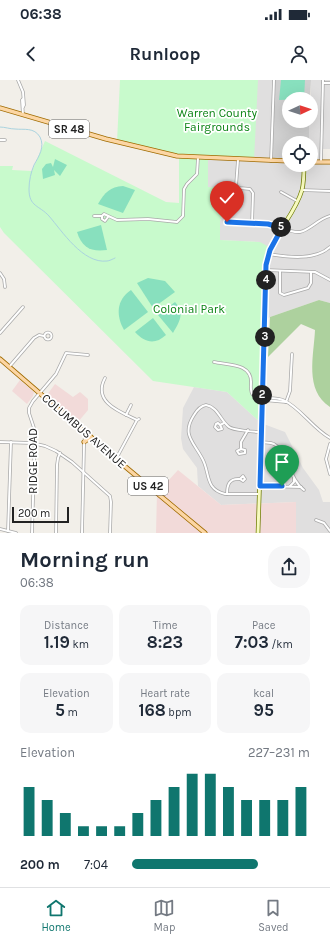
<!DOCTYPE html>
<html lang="en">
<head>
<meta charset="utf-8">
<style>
	body { margin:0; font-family:Karla,sans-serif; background:#f6f6f7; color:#1f2937; height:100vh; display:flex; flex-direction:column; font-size:15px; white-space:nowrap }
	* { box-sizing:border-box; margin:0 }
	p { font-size:13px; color:#747a83 }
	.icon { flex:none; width:22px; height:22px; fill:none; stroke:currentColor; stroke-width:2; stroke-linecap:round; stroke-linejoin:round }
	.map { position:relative; height:453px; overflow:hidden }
	.sheet { display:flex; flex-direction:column; background:#fff; flex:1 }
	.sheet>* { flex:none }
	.needle { width:26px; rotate:87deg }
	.fabs { position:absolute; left:282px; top:12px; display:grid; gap:8px }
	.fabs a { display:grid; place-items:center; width:36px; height:36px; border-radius:50%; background:#fff; box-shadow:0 4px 16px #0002; font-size:20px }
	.scale { position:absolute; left:12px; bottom:10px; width:57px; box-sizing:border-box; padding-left:4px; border:2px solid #222; border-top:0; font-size:11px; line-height:14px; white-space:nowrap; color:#222; -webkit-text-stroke:3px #fff; paint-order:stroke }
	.pin { position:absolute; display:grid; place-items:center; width:34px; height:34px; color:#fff; margin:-41px -17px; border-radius:50% 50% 50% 0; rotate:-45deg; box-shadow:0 0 4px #0007 }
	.pin .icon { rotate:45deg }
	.km { position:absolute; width:20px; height:20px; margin:-10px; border-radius:50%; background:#222; color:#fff; font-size:11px; line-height:20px; text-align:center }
	.round { display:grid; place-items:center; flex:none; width:42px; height:42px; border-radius:16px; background:#f6f6f7 }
	.headline { display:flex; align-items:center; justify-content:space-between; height:68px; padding:0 20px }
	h1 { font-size:22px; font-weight:700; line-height:30px }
	.metrics { display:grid; grid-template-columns:repeat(3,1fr); gap:6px; height:68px; padding:4px 20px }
	.metrics div { display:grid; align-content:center; border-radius:10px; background:#f6f6f7; text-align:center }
	.metrics b { font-size:17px; font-weight:700 }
	.metrics small { font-size:11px; font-weight:400 }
	.metrics p { font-size:11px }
	.chart { height:112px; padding:8px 20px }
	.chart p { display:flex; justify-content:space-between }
	.chart svg { width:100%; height:72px; margin-top:4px; stroke:#0f766e; stroke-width:6 }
	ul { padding:0 20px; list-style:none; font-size:13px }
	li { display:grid; grid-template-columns:64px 48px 1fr; align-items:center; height:30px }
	li i { height:10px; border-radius:5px; background:#0f766e }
	.status { display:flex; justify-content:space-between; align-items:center; height:28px; padding:0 20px; background:#fff; direction:ltr }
	.status svg { height:11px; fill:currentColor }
	header { display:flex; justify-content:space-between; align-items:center; height:52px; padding:0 20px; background:#fff; font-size:18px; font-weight:700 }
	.tab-bar { display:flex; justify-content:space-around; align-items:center; height:56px; border-top:1px solid #e0e1e3; background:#fff; font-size:11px; color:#747a83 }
	.tab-bar a { display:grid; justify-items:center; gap:2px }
	.tab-bar .active { color:#0f766e }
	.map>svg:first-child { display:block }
	.residential { fill:#e0dfdf }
	.commercial { fill:#f2dad9 }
	.religious { fill:#d0d0d0 }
	.forest { fill:#add19e }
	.park { fill:#c8facc }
	.pitch { fill:#88e0be }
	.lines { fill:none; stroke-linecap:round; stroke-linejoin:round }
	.stream { stroke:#aad3df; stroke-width:1 }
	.street-casing { stroke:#a9a9a9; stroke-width:3.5 }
	.secondary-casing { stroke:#707d05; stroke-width:4.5 }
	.primary-casing { stroke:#a06b00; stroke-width:5 }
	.street { stroke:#fff; stroke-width:2 }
	.secondary { stroke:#f7fabf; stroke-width:3 }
	.primary { stroke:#fcd6a4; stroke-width:3.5 }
	.route-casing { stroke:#fff; stroke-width:8 }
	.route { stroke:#1a73e8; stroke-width:5 }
	.labels { text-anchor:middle; stroke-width:3.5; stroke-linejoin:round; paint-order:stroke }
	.shield { fill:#fff; stroke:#646464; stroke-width:1 }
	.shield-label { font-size:11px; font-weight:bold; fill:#222 }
	.park-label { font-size:12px; fill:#0c8416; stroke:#fff }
	.street-label { font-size:12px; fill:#222; stroke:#fff }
</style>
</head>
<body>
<div class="status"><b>06:38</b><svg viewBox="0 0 49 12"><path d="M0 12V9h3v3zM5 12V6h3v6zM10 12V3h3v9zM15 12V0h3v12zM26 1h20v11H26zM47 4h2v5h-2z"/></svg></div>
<header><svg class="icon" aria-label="back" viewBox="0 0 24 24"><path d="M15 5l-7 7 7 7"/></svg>Runloop<svg class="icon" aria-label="person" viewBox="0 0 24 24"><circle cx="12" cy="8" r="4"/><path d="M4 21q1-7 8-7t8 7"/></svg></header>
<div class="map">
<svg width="330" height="453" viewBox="0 0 330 453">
	<rect width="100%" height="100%" fill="#f2efe9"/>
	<g class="residential">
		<path d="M257 0H274L289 85H311V63H309V41H311V0H330V69H321V82H330V223L319 220 270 237 265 241 260 162 220 160V141L234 109 208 107V78Z"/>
		<path d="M194 307 227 312 261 343 285 352 303 388 319 410 323 422H330V453H296V422L221 425 198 406 197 388 183 369 181 358 183 328Z"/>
	</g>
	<g class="commercial">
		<path d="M20 300 34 312 33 316 27 324 12 311Z"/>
		<path d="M55 304 73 317 80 312 88 319V330L78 342 47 315Z"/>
		<path d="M178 390 221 425 296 422V453H156L157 413Z"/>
	</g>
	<path class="religious" d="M274 0H311L310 19H289V41H309V63H289V81H271Z"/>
	<path class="forest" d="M319 220 330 223V327C304 310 314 275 315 250L301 244 268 277 270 237Z"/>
	<path class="park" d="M120 0H258L254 80 208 78V107L234 108 220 141V160L260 162 271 168 268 174 261 343 227 312 153 301 4 153 0 147V86H13L12 90 32 91 45 61 166 122 179 123V77L117 62Z"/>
	<g class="pitch">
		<path d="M281 0H305L304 19 279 20Z"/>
		<path d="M55 79 67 85 60 96 54 90 55 95 43 99 42 89 46 84 51 83 53 87Z"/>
		<path d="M123 106 135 110 123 133 98 124C105 112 110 107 123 106Z"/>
		<path d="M101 145 107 170C91 172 82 168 77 152Z"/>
		<path d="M148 198 165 201 175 212 153 228 137 203Z"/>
		<path d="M131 210 148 232 124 250C116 236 116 220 131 210Z"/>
		<path d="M175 222C185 233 180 241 173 253L158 235Z"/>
		<path d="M153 238 166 255C155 265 145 263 135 252Z"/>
	</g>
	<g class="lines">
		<path class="stream" d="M0 47C5 47 10 49 15 49 24 50 34 47 40 57 45 67 39 76 34 85 31 92 29 101 29 109 29 127 39 125 49 136 62 151 83 184 107 181 109 181 113 179 115 178"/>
		<defs>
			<g id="street">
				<path d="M18 0 23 12 24 25 23 27"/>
				<path d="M323 3H330"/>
				<path d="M23 19 22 20 23 35"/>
				<path d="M0 60H5"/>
				<path d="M238 80 236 106 240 108 250 109 253 113 252 144"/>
				<path d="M271 81 274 0"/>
				<path d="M321 82 323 0"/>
				<path d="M302 110 330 111"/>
				<path d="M281 112 297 121"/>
				<path d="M94 136H102"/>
				<path d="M108 137 105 141 102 139V136L104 134 117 140 148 139 177 142 183 136 184 109 187 104 197 94 198 78"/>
				<path d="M226 142C239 146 256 142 270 144 280 146 289 153 300 152 310 150 318 139 330 136"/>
				<path d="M268 174C287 177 315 181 330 167"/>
				<path d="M266 190 315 192 330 200"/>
				<path d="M280 191V213L284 215 308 208 311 203V192"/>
				<path d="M0 193 4 199 5 207"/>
				<circle cx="48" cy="256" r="3.5"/>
				<path d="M0 253 23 227"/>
				<path d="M214 282C228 285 252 283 251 303 251 307 250 312 253 315 258 320 275 316 283 320 300 327 312 348 330 358"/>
				<path d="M9 287 34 258 39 255 44 256"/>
				<path d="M105 298C92 322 120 332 137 340"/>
				<path d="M263 318 264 320 286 322"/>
				<path d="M286 322 290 311 292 274"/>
				<path d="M126 335 131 325"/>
				<path d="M220 345 222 349 218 350 215 347 216 344 218 343 220 345 224 343"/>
				<path d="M0 362 32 363 45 366 56 371 72 382 110 416 111 422 110 453"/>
				<path d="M261 362C265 363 270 362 274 364 288 372 289 399 304 410"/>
				<path d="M330 364 326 379 330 394"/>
				<path d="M241 369 245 370V373L239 374 237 371 241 369V362L248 350"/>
				<path d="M116 379 137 340 139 339"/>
				<path d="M260 406 301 407"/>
				<path d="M290 406 294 402V398"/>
				<path d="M227 414C227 405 229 398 240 399L243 396 245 399 243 401 240 399"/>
				<path d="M259 414H225C205 409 210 394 203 380 194 362 181 355 194 335 197 330 200 326 206 325 218 327 220 340 229 347 233 350 254 352 261 352"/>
				<path d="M316 440 324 443 330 451"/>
				<path d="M0 449 16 453"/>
				<path d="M8 451 11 362"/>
				<path d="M32 453 35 351 29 333V328L33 321 56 294 66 273 88 275"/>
				<path d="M56 453 57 385 58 378 60 373"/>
				<path d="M82 453 84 365 85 355 86 353"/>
			</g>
			<path id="secondary" d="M258 453 267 179C273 154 295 135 302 110 304 102 304 93 304 85"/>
			<g id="primary">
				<path d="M0 28 106 59 177 76 289 81"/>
				<path d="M311 82H330"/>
				<path d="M0 279 116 379 205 453"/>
				<path d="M84 362 91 357"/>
			</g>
		</defs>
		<use href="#street" class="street-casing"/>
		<use href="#secondary" class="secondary-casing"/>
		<use href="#primary" class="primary-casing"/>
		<use href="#street" class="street"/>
		<use href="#secondary" class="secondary"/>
		<use href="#primary" class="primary"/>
	</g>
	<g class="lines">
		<defs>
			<path id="route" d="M227 142 268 144 282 148 270 170 266 185 260 406H282"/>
		</defs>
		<use href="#route" class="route-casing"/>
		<use href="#route" class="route"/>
	</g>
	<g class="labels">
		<g class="shield">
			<rect x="49" y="40" width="40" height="18" rx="3"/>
			<rect x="128" y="397" width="40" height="18" rx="3"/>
		</g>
		<g class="shield-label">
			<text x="69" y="53">SR 48</text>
			<text x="148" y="410">US 42</text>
		</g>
		<g class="park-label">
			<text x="217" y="37">Warren County<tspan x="217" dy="14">Fairgrounds</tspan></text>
			<text x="189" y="233">Colonial Park</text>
		</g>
		<g class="street-label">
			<text transform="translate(84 351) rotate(41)" y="4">COLUMBUS AVENUE</text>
			<text transform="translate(33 381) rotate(-90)" y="4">RIDGE ROAD</text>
		</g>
	</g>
</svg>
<div class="fabs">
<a><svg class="needle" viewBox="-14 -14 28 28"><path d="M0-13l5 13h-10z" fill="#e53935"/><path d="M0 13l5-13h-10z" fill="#747a83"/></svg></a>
<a><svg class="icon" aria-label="locate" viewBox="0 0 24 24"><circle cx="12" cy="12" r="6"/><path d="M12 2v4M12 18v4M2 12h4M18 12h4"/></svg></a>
</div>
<div class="scale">200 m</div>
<div class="pin" style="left:282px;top:406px;background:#1e9e55"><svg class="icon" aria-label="arrive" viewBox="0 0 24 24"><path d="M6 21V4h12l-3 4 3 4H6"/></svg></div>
<div class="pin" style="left:227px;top:142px;background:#d93025"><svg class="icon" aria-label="check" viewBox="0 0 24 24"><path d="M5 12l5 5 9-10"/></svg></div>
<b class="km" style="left:262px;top:315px">2</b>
<b class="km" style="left:265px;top:257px">3</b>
<b class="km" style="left:266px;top:200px">4</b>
<b class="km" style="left:281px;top:147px">5</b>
</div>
<section class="sheet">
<div class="headline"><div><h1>Morning run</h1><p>06:38</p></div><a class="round"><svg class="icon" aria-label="share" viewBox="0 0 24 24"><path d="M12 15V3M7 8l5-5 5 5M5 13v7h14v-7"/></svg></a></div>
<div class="metrics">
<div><p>Distance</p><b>1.19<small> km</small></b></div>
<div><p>Time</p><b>8:23</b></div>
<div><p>Pace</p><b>7:03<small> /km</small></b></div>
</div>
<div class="metrics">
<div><p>Elevation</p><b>5<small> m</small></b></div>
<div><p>Heart rate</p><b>168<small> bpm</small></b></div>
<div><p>kcal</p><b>95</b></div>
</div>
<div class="chart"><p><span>Elevation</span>227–231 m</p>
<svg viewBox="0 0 160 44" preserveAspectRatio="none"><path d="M5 44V14M15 44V22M25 44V30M35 44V38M45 44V38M55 44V38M65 44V30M75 44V22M85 44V14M95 44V6M105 44V6M115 44V14M125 44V22M135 44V22M145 44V22M155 44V14"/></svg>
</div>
<ul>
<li><b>200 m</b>7:04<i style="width:71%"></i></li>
</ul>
</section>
<nav class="tab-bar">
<a class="active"><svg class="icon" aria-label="home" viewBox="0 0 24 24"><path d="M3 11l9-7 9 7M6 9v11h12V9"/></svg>Home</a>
<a><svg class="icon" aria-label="map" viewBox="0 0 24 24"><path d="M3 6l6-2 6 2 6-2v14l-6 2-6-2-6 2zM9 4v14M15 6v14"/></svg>Map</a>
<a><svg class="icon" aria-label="saved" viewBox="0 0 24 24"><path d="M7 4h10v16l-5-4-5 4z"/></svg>Saved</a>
</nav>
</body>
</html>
